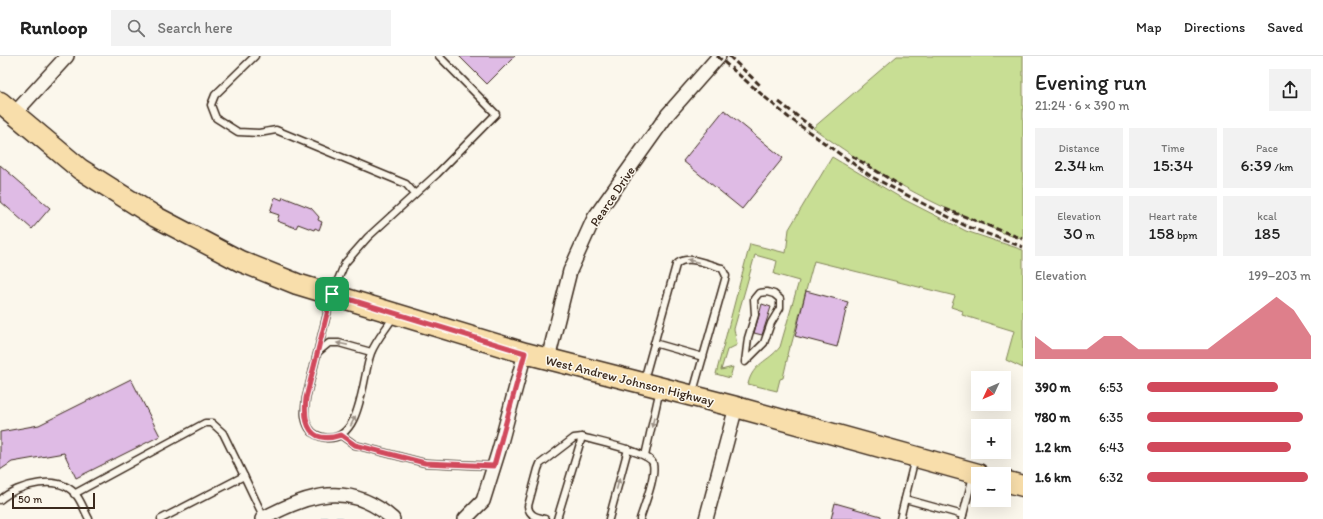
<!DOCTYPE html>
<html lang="en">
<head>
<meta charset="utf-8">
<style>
	body { margin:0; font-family:Itim,sans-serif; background:#f2f2f2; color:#222; height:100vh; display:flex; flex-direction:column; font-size:15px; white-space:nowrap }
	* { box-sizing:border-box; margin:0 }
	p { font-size:13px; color:#767676 }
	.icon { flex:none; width:22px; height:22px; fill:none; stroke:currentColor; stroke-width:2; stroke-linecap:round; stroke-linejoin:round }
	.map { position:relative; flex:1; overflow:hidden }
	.panel { display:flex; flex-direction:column; background:#fff; width:300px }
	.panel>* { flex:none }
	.needle { width:26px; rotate:226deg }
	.fabs { position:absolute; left:971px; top:315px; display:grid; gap:8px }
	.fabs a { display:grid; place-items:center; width:40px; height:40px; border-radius:0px; background:#fff; box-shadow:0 4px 16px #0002; font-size:20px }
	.scale { position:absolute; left:12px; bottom:10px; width:83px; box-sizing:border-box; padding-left:4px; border:2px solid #3b2a1e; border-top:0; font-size:11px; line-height:14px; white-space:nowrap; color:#3b2a1e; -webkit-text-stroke:3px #fbf7ec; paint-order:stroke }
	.pin { position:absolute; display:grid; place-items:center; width:34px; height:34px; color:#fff; margin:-17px; border-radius:8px; box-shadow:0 2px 6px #0006 }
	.round { display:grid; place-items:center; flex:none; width:42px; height:42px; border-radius:0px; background:#f2f2f2 }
	.summary { display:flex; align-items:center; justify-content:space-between; height:68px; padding:0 12px }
	h1 { font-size:22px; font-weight:600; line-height:30px }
	.metrics { display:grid; grid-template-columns:repeat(3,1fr); gap:6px; height:68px; padding:4px 12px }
	.metrics div { display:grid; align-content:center; border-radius:0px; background:#f2f2f2; text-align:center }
	.metrics b { font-size:17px; font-weight:600 }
	.metrics small { font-size:11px; font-weight:400 }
	.metrics p { font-size:11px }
	.chart { height:112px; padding:8px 12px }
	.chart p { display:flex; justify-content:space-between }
	.chart svg { width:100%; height:72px; margin-top:4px; fill:#d1495b; opacity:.7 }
	ul { padding:0 12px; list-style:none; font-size:13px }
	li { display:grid; grid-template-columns:64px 48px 1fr; align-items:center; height:30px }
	li i { height:10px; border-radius:5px; background:#d1495b }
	header { display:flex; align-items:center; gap:24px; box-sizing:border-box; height:56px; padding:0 20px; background:#fff; border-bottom:1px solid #e0e0e0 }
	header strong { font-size:19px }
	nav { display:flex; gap:22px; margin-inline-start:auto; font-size:14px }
	.search { width:280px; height:36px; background:#f2f2f2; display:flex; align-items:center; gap:10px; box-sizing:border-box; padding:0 14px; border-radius:0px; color:#767676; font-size:15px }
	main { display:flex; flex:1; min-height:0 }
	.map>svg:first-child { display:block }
	.green { fill:#c8de94; stroke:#828459 }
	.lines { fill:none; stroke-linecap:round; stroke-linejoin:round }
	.stream { stroke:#738ca0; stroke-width:3.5 }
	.building { fill:#dfbbe5; stroke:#3b2a1e }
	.lane-casing { stroke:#3b2a1e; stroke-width:9 }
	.street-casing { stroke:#3b2a1e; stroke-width:16 }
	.primary-casing { stroke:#3b2a1e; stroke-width:23 }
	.lane { stroke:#fbf7ec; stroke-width:6 }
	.street { stroke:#fbf7ec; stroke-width:13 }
	.primary { stroke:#f8deab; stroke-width:20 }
	.rail { stroke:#3b2a1e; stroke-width:3; stroke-dasharray:6 3; stroke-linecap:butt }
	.oneway { fill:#9b9085 }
	.route-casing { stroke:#fff; stroke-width:8 }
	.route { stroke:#d1495b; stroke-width:5 }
	.labels { text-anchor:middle; stroke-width:3; stroke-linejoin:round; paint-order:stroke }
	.street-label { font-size:13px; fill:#3b2a1e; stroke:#fbf7ec }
</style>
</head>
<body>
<header>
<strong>Runloop</strong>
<div class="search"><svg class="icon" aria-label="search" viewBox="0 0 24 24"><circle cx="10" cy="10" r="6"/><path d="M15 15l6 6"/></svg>Search here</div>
<nav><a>Map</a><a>Directions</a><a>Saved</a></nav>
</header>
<main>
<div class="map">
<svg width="1023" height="463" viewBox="0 0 1023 463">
	<rect width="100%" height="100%" fill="#fbf7ec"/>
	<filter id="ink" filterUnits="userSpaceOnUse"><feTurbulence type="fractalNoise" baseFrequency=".025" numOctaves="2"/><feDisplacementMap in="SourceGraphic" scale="8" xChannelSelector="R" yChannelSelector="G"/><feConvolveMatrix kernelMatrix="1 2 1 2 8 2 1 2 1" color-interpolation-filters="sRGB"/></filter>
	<g filter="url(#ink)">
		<g class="green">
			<path d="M897 0H1023V183C1009 180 996 174 983 168 921 144 867 111 813 72Z"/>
			<path d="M832 101 903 143 966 175 1023 194V312L1006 304 1014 275 962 259 963 255 951 251 955 240 814 205 791 290 789 291 787 299 788 300 783 322 780 323 777 335 748 328C753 307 768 306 780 291L799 225 774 218 777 205 755 199 734 273 737 289 727 294 721 314 733 311 730 322 716 318 750 188 786 197 789 173Z"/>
		</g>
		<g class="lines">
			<path class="stream" d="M323 463H342"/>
		</g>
		<g class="building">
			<path d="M459 0H515L487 28Z"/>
			<path d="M724 54 783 102 742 153 683 105Z"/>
			<path d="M0 109 50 152 32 173 0 145Z"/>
			<path d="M275 141 282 144 283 141 311 152 319 161 318 164 322 166 319 174 315 172 314 174 298 168 296 172 277 165 279 159 270 156Z"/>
			<path d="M806 235 848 246 837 291 795 280Z"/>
			<path d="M762 248 771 251 762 279 754 277Z"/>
			<path d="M131 323 160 380 76 422 64 397 12 406 0 414V376L39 369Z"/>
			<path d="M835 447 881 460V463H831Z"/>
		</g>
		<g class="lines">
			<defs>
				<g id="lane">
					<path d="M255 0 215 39 211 49 216 62 238 76 259 77 276 74 406 128 414 137"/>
					<path d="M767 236 774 238 780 243V252L771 267 764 287 745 306 748 282 755 259 754 243 759 237Z"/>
					<path d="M394 260C387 272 376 284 371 297 362 321 362 384 327 382 319 381 313 379 309 372 303 362 305 353 306 342L332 238 345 207 368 181 437 118 496 58 439 0"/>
					<path d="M654 287 703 301"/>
					<path d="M318 296 329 287H339L371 296"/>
					<path d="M644 324 676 209C686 197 709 209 722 212L726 220 693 336"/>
					<path d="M341 379 355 389 425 407 494 410"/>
					<path d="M645 400 660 333"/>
					<path d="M74 438 205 367H212L223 377 244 420"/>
					<path d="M905 443 963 459"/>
					<path d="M0 444C18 428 60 417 77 440 82 447 85 456 89 463"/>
					<path d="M161 463 244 420 264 462"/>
					<path d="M545 463C537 461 529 460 528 450L538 413 540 408 574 382 582 381C595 385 651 396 653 408 656 421 644 450 640 463"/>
					<path d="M557 463 582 381"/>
					<path d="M609 463 628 393"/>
					<path d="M900 463 915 402"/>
					<path d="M962 463 973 420"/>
				</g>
				<g id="street">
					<path d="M14 58 67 0"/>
					<path d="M548 303 570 215 594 162 668 58 719 0"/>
					<path d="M262 463C308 438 349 424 393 463"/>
					<path d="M465 463 483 445 499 394 525 297"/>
					<path d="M706 463 736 351"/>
				</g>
				<g id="primary">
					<path d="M0 46 80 113 156 161 240 205 297 228 525 297 736 351 978 418"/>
					<path d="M1004 425 1023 430"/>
				</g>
			</defs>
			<use href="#lane" class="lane-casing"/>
			<use href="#street" class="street-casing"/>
			<use href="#primary" class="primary-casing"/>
			<use href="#lane" class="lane"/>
			<use href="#street" class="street"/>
			<use href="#primary" class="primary"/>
			<g class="rail">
				<path d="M717 0 788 61 872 121 966 170 1023 191"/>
				<path d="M729 0 761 30"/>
				<path d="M779 46 813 72"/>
				<path d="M852 100 901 130"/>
				<path d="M945 153 1023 183"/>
			</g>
		</g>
		<defs><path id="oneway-solid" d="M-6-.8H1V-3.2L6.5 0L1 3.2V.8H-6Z"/></defs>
		<g class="oneway">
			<use href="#oneway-solid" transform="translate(693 205) rotate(-165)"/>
			<use href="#oneway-solid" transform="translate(342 288) rotate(-169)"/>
			<use href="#oneway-solid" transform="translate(353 365) rotate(-64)"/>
			<use href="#oneway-solid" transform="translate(653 366) rotate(103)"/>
			<use href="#oneway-solid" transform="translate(618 428) rotate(-75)"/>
		</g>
	</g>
	<g class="lines" filter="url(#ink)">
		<defs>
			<path id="route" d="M332 238 525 297 494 410 425 407 355 389 341 379C310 389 303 369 306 342Z"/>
		</defs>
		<use href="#route" class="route-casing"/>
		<use href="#route" class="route"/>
	</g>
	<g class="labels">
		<g class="street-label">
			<text transform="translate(612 140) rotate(-56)" y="5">Pearce Drive</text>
			<text transform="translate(630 324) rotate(14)" y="5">West Andrew Johnson Highway</text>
		</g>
	</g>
</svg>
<div class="fabs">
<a><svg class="needle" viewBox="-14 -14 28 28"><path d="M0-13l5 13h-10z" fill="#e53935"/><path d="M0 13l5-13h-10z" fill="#767676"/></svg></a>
<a>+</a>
<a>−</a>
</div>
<div class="scale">50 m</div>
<div class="pin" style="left:332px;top:238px;background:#1e9e55"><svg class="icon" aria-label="arrive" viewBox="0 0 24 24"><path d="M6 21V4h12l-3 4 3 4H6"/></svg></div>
</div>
<section class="panel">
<div class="summary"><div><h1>Evening run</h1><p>21:24 · 6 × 390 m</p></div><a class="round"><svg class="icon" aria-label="share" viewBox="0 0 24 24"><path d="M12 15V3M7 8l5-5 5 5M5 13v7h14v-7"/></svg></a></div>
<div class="metrics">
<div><p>Distance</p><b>2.34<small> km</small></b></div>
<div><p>Time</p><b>15:34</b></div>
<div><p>Pace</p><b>6:39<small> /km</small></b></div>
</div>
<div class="metrics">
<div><p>Elevation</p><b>30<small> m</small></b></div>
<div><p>Heart rate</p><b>158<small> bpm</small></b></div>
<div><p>kcal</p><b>185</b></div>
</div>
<div class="chart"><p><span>Elevation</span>199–203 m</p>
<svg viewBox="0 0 160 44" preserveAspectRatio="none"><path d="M0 44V30L10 38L20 38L30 38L40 30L50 30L60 38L70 38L80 38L90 38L100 38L110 30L120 22L130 14L140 6L150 14L160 30V44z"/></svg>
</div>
<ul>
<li><b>390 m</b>6:53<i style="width:80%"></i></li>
<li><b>780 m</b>6:35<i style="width:95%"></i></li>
<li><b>1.2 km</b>6:43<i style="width:88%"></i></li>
<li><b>1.6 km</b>6:32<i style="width:98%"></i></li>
</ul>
</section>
</main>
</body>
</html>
